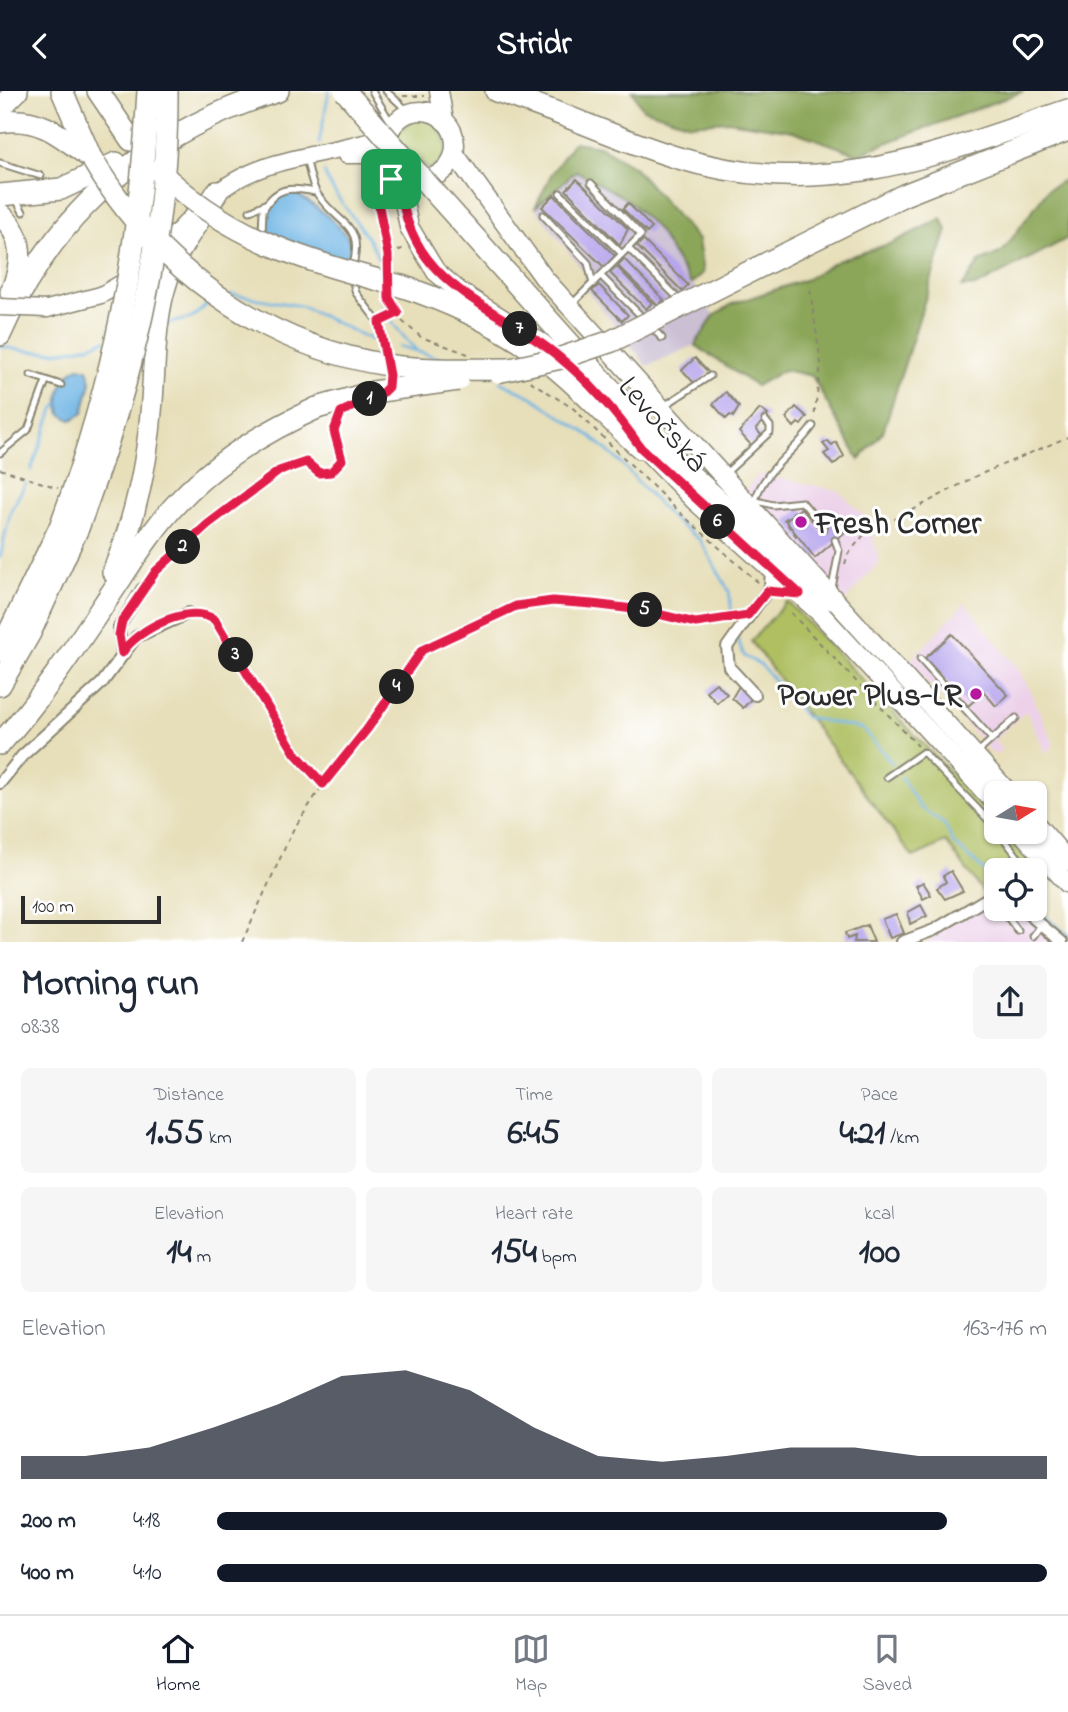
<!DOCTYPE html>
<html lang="en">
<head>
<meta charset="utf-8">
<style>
	body { margin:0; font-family:"Indie Flower",sans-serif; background:#f6f6f7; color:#1f2937; height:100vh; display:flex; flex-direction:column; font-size:26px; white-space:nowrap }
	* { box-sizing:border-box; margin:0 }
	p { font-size:23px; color:#747a83 }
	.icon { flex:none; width:38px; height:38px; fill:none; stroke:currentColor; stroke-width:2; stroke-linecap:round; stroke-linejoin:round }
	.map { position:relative; height:851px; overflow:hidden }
	.drawer { display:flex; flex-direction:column; background:#fff; flex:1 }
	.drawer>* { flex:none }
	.needle { width:46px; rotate:79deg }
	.buttons { position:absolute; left:984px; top:690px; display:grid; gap:14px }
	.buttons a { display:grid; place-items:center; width:63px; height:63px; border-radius:10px; background:#fff; box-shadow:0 2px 5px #0004; font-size:35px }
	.scale { position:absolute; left:21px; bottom:18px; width:140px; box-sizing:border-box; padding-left:7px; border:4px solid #2b2b2b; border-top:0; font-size:19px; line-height:24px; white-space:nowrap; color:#2b2b2b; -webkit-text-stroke:5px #fff; paint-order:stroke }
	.pin { position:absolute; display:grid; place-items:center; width:60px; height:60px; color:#fff; margin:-30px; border-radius:14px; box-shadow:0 4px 10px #0006 }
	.km { position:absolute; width:35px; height:35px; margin:-18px; border-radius:50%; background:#222; color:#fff; font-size:19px; line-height:35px; text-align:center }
	.round { display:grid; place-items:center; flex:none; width:74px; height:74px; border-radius:10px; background:#f6f6f7 }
	.head { display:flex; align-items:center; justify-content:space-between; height:119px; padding:0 21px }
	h1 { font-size:38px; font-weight:700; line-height:52px }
	.figures { display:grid; grid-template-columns:repeat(3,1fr); gap:10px; height:119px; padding:7px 21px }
	.figures div { display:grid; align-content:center; border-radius:10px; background:#f6f6f7; text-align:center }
	.figures b { font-size:35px; font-weight:700 }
	.figures small { font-size:19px; font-weight:400 }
	.figures p { font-size:19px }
	.chart { height:196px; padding:14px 21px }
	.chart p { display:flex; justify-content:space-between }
	.chart svg { width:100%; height:126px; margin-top:7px; fill:#111827; opacity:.7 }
	ul { padding:0 21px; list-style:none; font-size:23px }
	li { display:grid; grid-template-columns:112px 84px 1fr; align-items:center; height:52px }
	li i { height:18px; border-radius:9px; background:#111827 }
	header { display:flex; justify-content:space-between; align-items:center; height:91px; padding:0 21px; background:#111827; color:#fff; font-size:32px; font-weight:700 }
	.menu { display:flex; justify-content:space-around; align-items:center; height:98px; border-top:2px solid #e0e1e3; background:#fff; font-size:19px; color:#747a83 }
	.menu a { display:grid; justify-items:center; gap:4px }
	.menu .current { color:#111827 }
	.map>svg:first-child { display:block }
	.built { fill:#ecd1e9 }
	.industrial { fill:#cbbfd4 }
	.green { fill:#afbf62; stroke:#6d7546; stroke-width:2 }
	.forest { fill:#8ba658; stroke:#5b6842; stroke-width:2 }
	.water { fill:#6db4e4; stroke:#4c7088; stroke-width:2 }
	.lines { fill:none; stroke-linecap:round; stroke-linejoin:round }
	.stream { stroke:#6db4e4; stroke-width:2.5 }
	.building { fill:#b3a1ec }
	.lane-casing { stroke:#898572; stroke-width:9 }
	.street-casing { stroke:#898572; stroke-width:14 }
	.secondary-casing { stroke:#898572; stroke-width:19 }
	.primary-casing { stroke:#898572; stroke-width:21 }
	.highway-casing { stroke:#898572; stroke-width:24 }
	.path { stroke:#898572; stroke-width:2; stroke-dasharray:5 5; stroke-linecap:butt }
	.lane { stroke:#fff; stroke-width:5 }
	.street { stroke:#fff; stroke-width:10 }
	.secondary { stroke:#fff; stroke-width:16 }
	.primary { stroke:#fff; stroke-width:18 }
	.highway { stroke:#fff; stroke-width:21 }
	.secondary-bridge-casing { stroke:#898572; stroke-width:19; stroke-linecap:butt }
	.highway-bridge-casing { stroke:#898572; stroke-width:24; stroke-linecap:butt }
	.secondary-bridge { stroke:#fff; stroke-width:16 }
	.highway-bridge { stroke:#fff; stroke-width:21 }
	.route-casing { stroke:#fff; stroke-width:14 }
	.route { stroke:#e11d48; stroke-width:9 }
	.poi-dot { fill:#b5179e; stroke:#fff; stroke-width:2.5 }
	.labels { text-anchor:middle; stroke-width:6; stroke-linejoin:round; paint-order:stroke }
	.street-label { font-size:32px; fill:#2b2b2b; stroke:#fff }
	.poi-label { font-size:32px; font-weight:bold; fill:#2b2b2b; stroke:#fff; text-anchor:start }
</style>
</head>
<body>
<header><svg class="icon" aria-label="back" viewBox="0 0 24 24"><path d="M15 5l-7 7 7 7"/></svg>Stridr<svg class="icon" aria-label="heart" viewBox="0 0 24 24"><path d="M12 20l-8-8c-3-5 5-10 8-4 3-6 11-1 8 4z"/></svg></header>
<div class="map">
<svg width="1068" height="851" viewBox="0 0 1068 851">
	<rect width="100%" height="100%" fill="#fff"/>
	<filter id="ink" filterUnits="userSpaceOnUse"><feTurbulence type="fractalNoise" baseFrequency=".0143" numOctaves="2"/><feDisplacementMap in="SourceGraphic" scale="14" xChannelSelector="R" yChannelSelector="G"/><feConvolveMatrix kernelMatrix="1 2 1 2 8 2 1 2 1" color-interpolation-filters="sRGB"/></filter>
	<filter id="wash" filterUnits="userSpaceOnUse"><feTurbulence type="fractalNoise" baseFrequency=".00686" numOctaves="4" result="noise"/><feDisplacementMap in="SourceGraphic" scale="28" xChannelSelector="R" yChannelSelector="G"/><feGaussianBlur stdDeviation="1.57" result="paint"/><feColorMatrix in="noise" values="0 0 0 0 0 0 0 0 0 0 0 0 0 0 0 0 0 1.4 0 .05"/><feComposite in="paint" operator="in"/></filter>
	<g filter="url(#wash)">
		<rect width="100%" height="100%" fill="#e7dfba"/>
		<g class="built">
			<path d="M759 383 839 400 869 430 879 471 845 510 744 401Z"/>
			<path d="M965 512 1018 578 1031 601 1054 654 1046 662 1026 620 994 649 1002 659 994 664 909 571Z"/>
			<path d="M996 803V817H1018L1068 851H927L986 805Z"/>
		</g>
		<path class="industrial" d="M576 79 628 109 657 138 714 225 695 254 647 275 582 193 586 183 535 117Z"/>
		<g class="green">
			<path d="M421 27 438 34 440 41 445 43 444 52 447 54 443 68 429 79 396 47 399 39 407 35V31Z"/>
			<path d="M787 510 996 729V740H1007L1041 776 996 779V799L986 805 946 751 913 766 751 550Z"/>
		</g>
		<g class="forest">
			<path d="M632 0H1024L857 63 793 40 728 30 690 33 643 18Z"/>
			<path d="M574 51 599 55 634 76 698 149 703 182 691 193 657 138 628 109 576 80 535 117 552 82Z"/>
			<path d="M1068 87V147L977 195 962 196 979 171 1002 161 1048 98Z"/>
			<path d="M942 127 947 139 883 341 859 369 812 285 784 279 756 295 695 254 714 225 732 213 807 188 837 170 892 152Z"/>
		</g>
		<g class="water">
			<path d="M286 100C301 101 353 141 351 157 350 164 345 166 340 169L268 143 265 135 267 117Z"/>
			<path d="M79 276 88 278 91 291 83 322 71 329 61 323C55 306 63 283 79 276Z"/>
		</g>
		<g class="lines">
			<g class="stream">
				<path d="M319 52 329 0"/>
				<path d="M324 81C339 118 373 140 382 180"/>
				<path d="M382 200C383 225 400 242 416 259"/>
				<path d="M231 203 301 215 372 249"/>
				<path d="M166 233 192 227 211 210"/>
				<path d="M0 255C35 264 72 263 106 249"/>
				<path d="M399 255 442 268"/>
				<path d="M500 291 532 306 592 346 620 371 671 427 700 449 729 500 732 523"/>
				<path d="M31 379 53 319 58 313"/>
				<path d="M0 466 11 419 26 392"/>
				<path d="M737 546 744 565 761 574 805 626 863 638 893 673"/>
				<path d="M901 686 920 716 945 734 953 752 996 790"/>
				<path d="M1034 816 1068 844"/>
			</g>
		</g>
		<g id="blocks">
			<g class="building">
				<path d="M577 88 628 138 620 154 566 99Z"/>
				<path d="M554 104 615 165 604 176 542 116Z"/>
				<path d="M628 112 652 137 647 142 623 118Z"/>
				<path d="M643 149 688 194 682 200 637 155Z"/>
				<path d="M624 168 664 209 658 215 618 175Z"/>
				<path d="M617 176 652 212 646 218 610 182Z"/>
				<path d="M599 194 628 224 622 230 592 200Z"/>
				<path d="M695 267 709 282 696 294 682 279Z"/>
				<path d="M726 301 739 316 733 326 730 324 726 328 713 313Z"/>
				<path d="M796 316 807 326 801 334 798 332 794 336 786 327Z"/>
				<path d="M760 318 768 324 756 338 762 345 752 355 739 341Z"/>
				<path d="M828 350 832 354 836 351 844 365 833 374 824 363 829 360 823 353Z"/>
				<path d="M801 417 821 440 833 429 845 441 815 467 786 430Z"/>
				<path d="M952 543 1008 604 996 615 984 601 968 615 925 567Z"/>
				<path d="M716 592 727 603 717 612 706 600Z"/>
				<path d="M739 595H743L754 605 743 617 732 607Z"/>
				<path d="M951 780 963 800 945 808 937 797 946 791 943 785Z"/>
				<path d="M923 791 931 804 923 808 916 795Z"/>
				<path d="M921 814 927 825 910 833 908 821Z"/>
				<path d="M896 823 904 842 890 847 882 828Z"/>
				<path d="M867 834 874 851H854L855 845 847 848 845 842Z"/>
			</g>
		</g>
	</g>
	<g filter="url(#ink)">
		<use href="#blocks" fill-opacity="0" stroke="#898572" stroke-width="2"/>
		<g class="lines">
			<defs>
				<g id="lane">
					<path d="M372 0 393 35"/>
					<path d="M386 0 410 22"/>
					<path d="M306 66C309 78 311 94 318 104 341 137 365 132 352 178"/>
					<path d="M0 72 41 85"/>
					<path d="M560 102 622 163"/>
					<path d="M16 108 23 121"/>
					<path d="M250 120 267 112"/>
					<path d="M543 124 588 172 593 193"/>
					<path d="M262 143 263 119C276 95 291 96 315 101"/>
					<path d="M628 157 677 206"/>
					<path d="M601 185 643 227"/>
					<path d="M352 188 356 202 378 231 386 267"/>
					<path d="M572 213 641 144 591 92"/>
					<path d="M378 231 398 222"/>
					<path d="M652 237 662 247"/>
					<path d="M31 284 61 294"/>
					<path d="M664 315 710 285"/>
					<path d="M0 362 28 339 46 290"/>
					<path d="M342 369C335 352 329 332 344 318"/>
					<path d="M726 382 770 341V335L765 329"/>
					<path d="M753 409 773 414 802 411 824 437"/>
					<path d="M755 410C763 379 795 361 813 335"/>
					<path d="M832 497 839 460 835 449"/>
					<path d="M920 568 992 648"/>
					<path d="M978 661 1016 627"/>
					<path d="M887 686 923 661 996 737"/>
					<path d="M998 740 1028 779"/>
					<path d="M1001 817 1018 840"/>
					<path d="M1033 845 1042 833"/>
				</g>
				<g id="street">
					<path d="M122 562 119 536 142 498"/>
					<path d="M755 604 729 576 727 556 770 496 771 479"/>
					<path d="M0 692 22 665 102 592 136 546 189 522"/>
					<path d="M1034 779 1047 770"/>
					<path d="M1021 817 1062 851"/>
					<path d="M902 851 934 839 996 802"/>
				</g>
				<g id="secondary">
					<path d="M346 64H378L391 69"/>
					<path d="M211 107C259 63 330 66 388 45"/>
					<path d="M155 165 195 122"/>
					<path d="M47 218 101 204 134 185"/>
				</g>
				<g id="primary">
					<path d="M439 0 444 30"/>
					<circle cx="421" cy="54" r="34"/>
					<path d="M454 62 544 187 1009 702"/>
					<path d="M398 79 409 136 436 181 460 201 543 253 588 293"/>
					<path d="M634 347 694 409 819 521 996 713"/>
					<path d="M1034 731 1068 770"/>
					<path d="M1020 740 1068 793"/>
				</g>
				<g id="highway">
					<path d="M62 0 89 62"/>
					<path d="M98 0 131 49"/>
					<path d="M496 0C557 19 614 47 675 66 822 111 930 66 1068 19"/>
					<path d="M0 17 17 0"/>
					<path d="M0 31C39 24 63 46 92 68"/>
					<path d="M436 103 673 368 817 499 832 508"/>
					<path d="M0 104 61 98 116 72"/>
					<path d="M0 123C25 145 23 173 11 201"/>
					<path d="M733 189 904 104 1068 39"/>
					<path d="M401 195C459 214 512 240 558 279 587 303 612 332 641 357"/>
					<path d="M0 244C54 119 150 40 278 0"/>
					<path d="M113 481C136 427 148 368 152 310 155 270 154 228 167 189 177 156 200 130 217 101"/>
					<path d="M0 560 60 436"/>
					<path d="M0 594 30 542 78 437"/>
					<path d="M0 653C41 608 74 558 108 507 131 473 151 439 180 409 219 368 266 340 317 317"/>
				</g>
			</defs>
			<use href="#lane" class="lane-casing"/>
			<use href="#street" class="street-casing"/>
			<use href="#secondary" class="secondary-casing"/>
			<use href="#primary" class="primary-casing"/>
			<use href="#highway" class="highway-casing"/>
			<g class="path">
				<path d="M403 5H425"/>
				<path d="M457 32 462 50"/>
				<path d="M365 77 372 79 389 175"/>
				<path d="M372 77 385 83"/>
				<path d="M443 90 454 84"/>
				<path d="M389 164 406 156"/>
				<path d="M810 199 821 273 814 327"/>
				<path d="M402 230 421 246 468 263"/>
				<path d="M530 290 574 318 678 420 759 492"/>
				<path d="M0 378 58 397"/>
				<path d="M795 420 784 429 799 449"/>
				<path d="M845 473 848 463 868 439 900 426 974 386 1068 346"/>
				<path d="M149 489 208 433 279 380 306 371 319 382 331 381 336 375"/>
				<path d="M201 521 215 529 295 662 323 693"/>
				<path d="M791 522 918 655"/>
				<path d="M242 851 293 739 328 686 368 637 422 560 430 554 493 528 516 515 535 511 642 519 696 532 735 528"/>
			</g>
			<use href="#lane" class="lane"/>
			<use href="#street" class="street"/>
			<use href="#secondary" class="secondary"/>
			<use href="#primary" class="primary"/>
			<use href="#highway" class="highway"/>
			<defs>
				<path id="secondary-bridge" d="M0 216 47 218"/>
				<g id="highway-bridge">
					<path d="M345 0 436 103"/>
					<path d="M92 68C155 176 263 254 387 274 428 280 468 278 509 278"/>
					<path d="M158 79C230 149 307 170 401 195"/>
					<path d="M497 281 561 267 612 250 733 189"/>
					<path d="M317 317 373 301 458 289"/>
					<path d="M60 436C115 287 140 159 148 0"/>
					<path d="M78 437C130 297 168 151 167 0"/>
				</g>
			</defs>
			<use href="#secondary-bridge" class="secondary-bridge-casing"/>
			<use href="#highway-bridge" class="highway-bridge-casing"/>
			<use href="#secondary-bridge" class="secondary-bridge"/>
			<use href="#highway-bridge" class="highway-bridge"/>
		</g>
	</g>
	<g class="lines" filter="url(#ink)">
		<defs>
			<path id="route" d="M372 79 386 84 396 99H401C411 196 495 213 559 266 590 291 618 324 641 357L800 503 767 500 748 524 696 532 642 519 592 513 553 510 516 515 422 559 368 637 323 693 295 662 215 529C191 511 137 538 122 562L119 544 122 530 156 480 208 433 279 380 306 371 319 382 331 381 342 369 334 340 341 321 381 303 388 296 389 284 379 231 398 222 389 207 388 164Z"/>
		</defs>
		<use href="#route" class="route-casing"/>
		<use href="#route" class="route"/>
	</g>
	<g class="poi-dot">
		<circle cx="801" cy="431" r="7"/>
		<circle cx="976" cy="603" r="7"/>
	</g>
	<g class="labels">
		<g class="street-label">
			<text transform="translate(664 332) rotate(48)" y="11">Levočská</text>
		</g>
		<g class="poi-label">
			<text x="815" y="442">Fresh Corner</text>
			<text x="962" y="614" text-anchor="end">Power Plus-LR</text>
		</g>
	</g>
</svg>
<div class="buttons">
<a><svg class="needle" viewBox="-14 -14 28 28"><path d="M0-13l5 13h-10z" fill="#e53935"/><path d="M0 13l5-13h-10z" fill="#747a83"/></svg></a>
<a><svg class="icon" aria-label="locate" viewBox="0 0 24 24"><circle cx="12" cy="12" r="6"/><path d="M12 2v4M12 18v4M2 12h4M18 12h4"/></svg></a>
</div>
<div class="scale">100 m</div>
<div class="pin" style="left:391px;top:88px;background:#1e9e55"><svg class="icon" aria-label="arrive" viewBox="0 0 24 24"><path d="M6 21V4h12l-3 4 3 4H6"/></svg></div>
<b class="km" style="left:370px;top:308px">1</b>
<b class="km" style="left:183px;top:456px">2</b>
<b class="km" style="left:236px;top:564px">3</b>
<b class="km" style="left:397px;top:596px">4</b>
<b class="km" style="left:645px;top:519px">5</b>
<b class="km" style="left:718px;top:431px">6</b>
<b class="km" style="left:520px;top:238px">7</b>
</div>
<section class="drawer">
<div class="head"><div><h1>Morning run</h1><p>08:38</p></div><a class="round"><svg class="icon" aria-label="share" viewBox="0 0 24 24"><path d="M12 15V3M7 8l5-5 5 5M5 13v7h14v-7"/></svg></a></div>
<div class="figures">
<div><p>Distance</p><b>1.55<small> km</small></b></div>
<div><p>Time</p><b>6:45</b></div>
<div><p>Pace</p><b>4:21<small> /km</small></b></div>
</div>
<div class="figures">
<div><p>Elevation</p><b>14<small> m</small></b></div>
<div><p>Heart rate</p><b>154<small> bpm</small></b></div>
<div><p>kcal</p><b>100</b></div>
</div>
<div class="chart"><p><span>Elevation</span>163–176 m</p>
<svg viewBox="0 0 160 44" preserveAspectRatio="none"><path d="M0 44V36L10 36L20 33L30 26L40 18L50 8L60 6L70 13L80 26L90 36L100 38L110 36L120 33L130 33L140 36L150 36L160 36V44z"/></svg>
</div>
<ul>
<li><b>200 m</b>4:18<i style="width:88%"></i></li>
<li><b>400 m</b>4:10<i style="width:100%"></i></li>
</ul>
</section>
<nav class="menu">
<a class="current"><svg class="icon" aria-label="home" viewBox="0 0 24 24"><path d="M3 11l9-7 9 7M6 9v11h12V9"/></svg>Home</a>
<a><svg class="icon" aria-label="map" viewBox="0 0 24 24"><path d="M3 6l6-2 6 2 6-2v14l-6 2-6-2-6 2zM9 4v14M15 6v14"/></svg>Map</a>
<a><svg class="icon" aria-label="saved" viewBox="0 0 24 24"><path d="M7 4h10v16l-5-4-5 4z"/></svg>Saved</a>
</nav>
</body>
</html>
